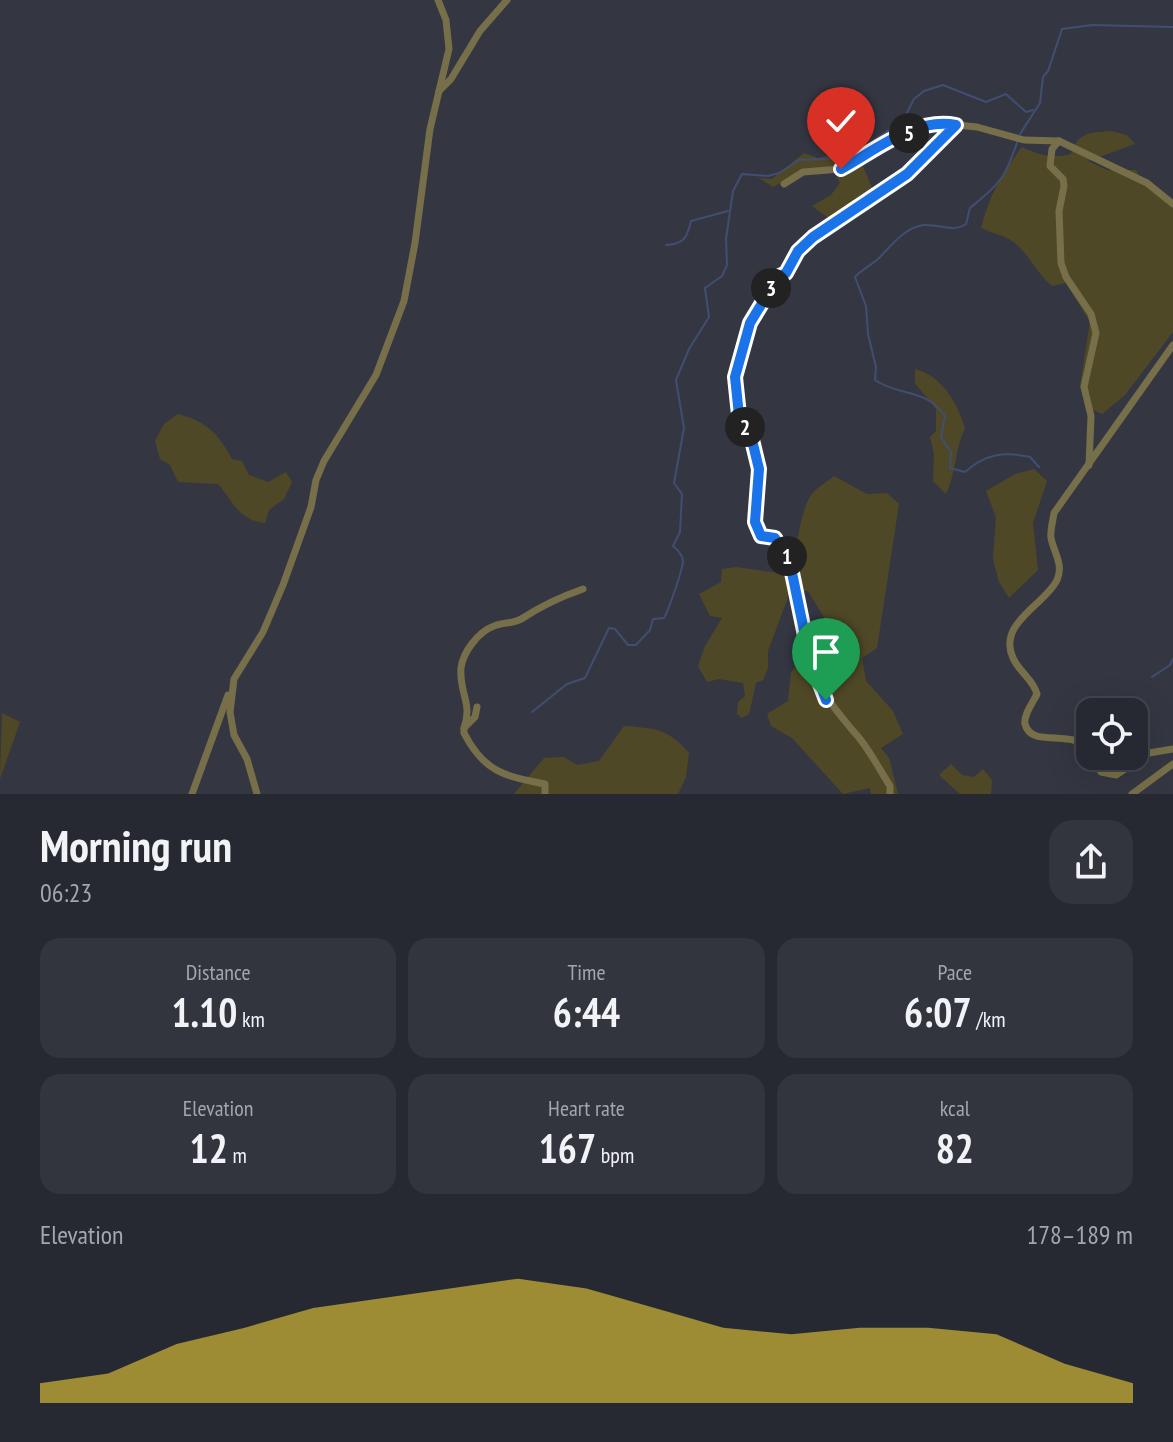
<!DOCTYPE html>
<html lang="en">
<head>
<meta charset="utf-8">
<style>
	body { margin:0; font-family:"PT Sans Narrow",sans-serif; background:#33353e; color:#f1f3f6; height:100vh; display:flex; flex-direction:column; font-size:30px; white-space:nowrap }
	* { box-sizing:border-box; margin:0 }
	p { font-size:26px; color:#a4a6ac }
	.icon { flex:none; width:44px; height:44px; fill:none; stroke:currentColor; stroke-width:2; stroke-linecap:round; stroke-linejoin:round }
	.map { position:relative; height:794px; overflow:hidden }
	.sheet { display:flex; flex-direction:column; background:#272932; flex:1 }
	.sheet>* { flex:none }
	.fabs { position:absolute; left:1076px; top:698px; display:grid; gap:16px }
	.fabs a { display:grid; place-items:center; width:72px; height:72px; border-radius:16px; background:#272932; box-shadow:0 8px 32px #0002,0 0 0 2px #43454d; font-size:40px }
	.pin { position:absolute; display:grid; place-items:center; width:68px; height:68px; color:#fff; margin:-82px -34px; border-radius:50% 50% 50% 0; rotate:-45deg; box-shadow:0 0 8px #0007 }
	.pin .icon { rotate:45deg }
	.km { position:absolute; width:40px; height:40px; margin:-20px; border-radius:50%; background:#222; color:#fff; font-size:22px; line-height:40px; text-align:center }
	.round { display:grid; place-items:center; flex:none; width:84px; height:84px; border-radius:24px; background:#33353e }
	.headline { display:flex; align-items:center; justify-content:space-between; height:136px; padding:0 40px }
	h1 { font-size:44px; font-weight:600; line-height:60px }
	.stats { display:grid; grid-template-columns:repeat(3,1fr); gap:12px; height:136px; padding:8px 40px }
	.stats div { display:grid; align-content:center; border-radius:20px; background:#33353e; text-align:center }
	.stats b { font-size:40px; font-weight:600 }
	.stats small { font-size:22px; font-weight:400 }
	.stats p { font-size:22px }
	.chart { height:224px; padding:16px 40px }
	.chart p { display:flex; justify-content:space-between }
	.chart svg { width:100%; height:144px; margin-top:8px; fill:#d0b736; opacity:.7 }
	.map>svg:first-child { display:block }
	.green { fill:#4f4827 }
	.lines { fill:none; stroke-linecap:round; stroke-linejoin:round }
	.stream { stroke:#424d72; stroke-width:2 }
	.minor { stroke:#776f49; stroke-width:7 }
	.route-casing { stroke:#fff; stroke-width:16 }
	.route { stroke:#1a73e8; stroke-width:10 }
</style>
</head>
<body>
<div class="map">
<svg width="1173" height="794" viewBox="0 0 1173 794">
	<rect width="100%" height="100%" fill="#343742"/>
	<g class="green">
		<path d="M1111 131 1127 135 1135 144 1088 161 1107 170H1136L1144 184 1173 208V332L1125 395 1102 414 1089 408 1080 386 1090 322 1066 283 1052 286C1036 273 1029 253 1012 241 1004 235 991 233 981 228 989 196 1002 173 1022 147 1039 155 1052 159 1071 154 1078 132 1089 133 1111 131Z"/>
		<path d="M852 150 862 164 873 190 864 202 856 200 840 209 831 220 812 206 831 195 840 183 832 168 794 176 773 187 759 178 772 179 804 153 818 158Z"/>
		<path d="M915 369C942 376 957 402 965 428 955 449 956 473 946 494L933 481 934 454 930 437 936 431V409L915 383Z"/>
		<path d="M178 414C206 421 219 434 232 459L242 461 249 475 268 482 286 472 292 482 284 499 269 510 265 523C238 520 234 502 218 484L178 482 170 465 160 459 155 441 164 424Z"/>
		<path d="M1034 469 1047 481 1033 523 1038 570 1009 598 999 582 993 559 996 517 986 491 1015 474Z"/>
		<path d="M834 476 867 494 887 493 899 504 877 648 862 658 866 681 893 711 903 734 881 748 889 758 898 794H871L870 788 843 794 792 738 771 726 767 714 788 701 791 673 825 619 808 591 790 592 768 651V668L763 680 756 683 749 714 742 718 737 714 738 702 745 696 743 683 719 679 707 682 698 666 705 646 722 618 710 616 699 594 721 582 722 569 737 567 778 573C804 550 795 523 810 497 814 489 827 482 834 476Z"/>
		<path d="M2 713 20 722 0 779Z"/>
		<path d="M624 726C654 728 669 729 689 753L686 777 678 794H514L544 758 564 757 577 765 599 761Z"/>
		<path d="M951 764 962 775 974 777 983 769 992 780 991 794H960L939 775Z"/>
	</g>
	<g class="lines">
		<g class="stream">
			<path d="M1020 134 1040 103 1043 77 1048 71 1062 29 1092 25 1173 27"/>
			<path d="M1018 140C1004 180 1002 181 970 208L966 224C953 233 940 224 924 225 905 227 892 245 879 258 872 265 862 269 855 277L866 306 868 334 876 367 875 380C900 397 926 388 945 416L941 437 951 452 950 468 965 472C985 454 1004 451 1030 457L1039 467"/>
			<path d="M666 245C684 244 687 238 691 221L728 211"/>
			<path d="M1152 677 1170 665 1173 659"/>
			<path d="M532 712 567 684 585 678 609 628 615 629 628 645H636L650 630 653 619 664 618C669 609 682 571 683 562 683 555 678 550 673 546L680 532 682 494 674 483 684 428 676 380 689 349 709 317 705 288 722 276 727 265 726 239 733 191 742 174 768 176 779 173 799 160 849 158 903 120 914 99 924 91 943 85 986 102 1006 94 1026 112 1033 110"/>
		</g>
		<g class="minor">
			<path d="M439 91 451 79 480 31 507 0"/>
			<path d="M1059 141 1052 149 1050 166 1063 179 1064 186 1059 211 1061 263 1066 277 1091 314 1096 333 1084 387 1091 416 1089 465"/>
			<path d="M784 184 803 172 841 169 888 142 936 123 977 127 1024 140 1059 141 1147 183 1173 204"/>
			<path d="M477 707 475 717 464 728V733C484 772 504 776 545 784V794"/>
			<path d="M464 728C473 704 459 693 461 668 463 652 478 632 494 626 504 622 514 624 523 618 541 606 563 596 583 589"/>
			<path d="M1090 755C1078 724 1032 751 1025 724 1023 715 1034 701 1037 694 1033 679 1019 672 1013 658 997 623 1045 605 1057 580 1064 565 1054 553 1051 538 1050 530 1053 521 1054 513L1173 345"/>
			<path d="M1090 756 1101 772 1116 775 1149 753 1173 749"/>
			<path d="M192 794 228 695"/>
			<path d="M257 794 247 759 234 735 230 712 234 679 263 632 283 585 311 507 316 480 324 461 376 375 404 301 415 243 430 129 449 49 446 20 438 0"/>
			<path d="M890 794V786C880 770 871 753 860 739 837 712 818 691 809 656 799 621 800 565 775 538L761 536 755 522 759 469 752 440 739 415 735 377 750 323 778 277 786 273 798 251 907 174 956 125"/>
			<path d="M1132 794 1173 764"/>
		</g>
	</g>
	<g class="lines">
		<defs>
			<path id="route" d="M826 700 809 655 790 563 775 538 761 536 755 522 759 469 752 440 739 415 735 377 750 323 778 277 786 273 798 251 813 237 907 174 956 125C915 117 876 150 841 169"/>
		</defs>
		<use href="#route" class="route-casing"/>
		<use href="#route" class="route"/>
	</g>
</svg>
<div class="fabs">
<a><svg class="icon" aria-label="locate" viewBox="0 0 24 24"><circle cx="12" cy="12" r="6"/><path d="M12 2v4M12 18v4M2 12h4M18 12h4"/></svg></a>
</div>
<div class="pin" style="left:826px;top:700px;background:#1e9e55"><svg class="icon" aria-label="arrive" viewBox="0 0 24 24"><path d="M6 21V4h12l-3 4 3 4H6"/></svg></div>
<div class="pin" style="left:841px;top:169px;background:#d93025"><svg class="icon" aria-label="check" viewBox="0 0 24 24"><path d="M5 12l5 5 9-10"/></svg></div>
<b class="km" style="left:787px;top:556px">1</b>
<b class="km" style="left:745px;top:427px">2</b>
<b class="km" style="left:771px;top:288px">3</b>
<b class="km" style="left:909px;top:133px">5</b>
</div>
<section class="sheet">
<div class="headline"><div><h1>Morning run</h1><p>06:23</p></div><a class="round"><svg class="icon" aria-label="share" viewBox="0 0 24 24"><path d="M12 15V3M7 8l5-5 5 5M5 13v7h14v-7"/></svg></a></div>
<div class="stats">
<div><p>Distance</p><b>1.10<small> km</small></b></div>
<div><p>Time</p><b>6:44</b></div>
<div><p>Pace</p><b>6:07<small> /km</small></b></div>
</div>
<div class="stats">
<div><p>Elevation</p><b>12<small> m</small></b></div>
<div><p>Heart rate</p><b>167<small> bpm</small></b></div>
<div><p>kcal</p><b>82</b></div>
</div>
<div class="chart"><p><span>Elevation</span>178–189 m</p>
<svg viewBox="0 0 160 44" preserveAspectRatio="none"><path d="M0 44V38L10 35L20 26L30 21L40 15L50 12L60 9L70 6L80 9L90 15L100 21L110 23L120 21L130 21L140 23L150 32L160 38V44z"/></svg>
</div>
</section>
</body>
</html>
